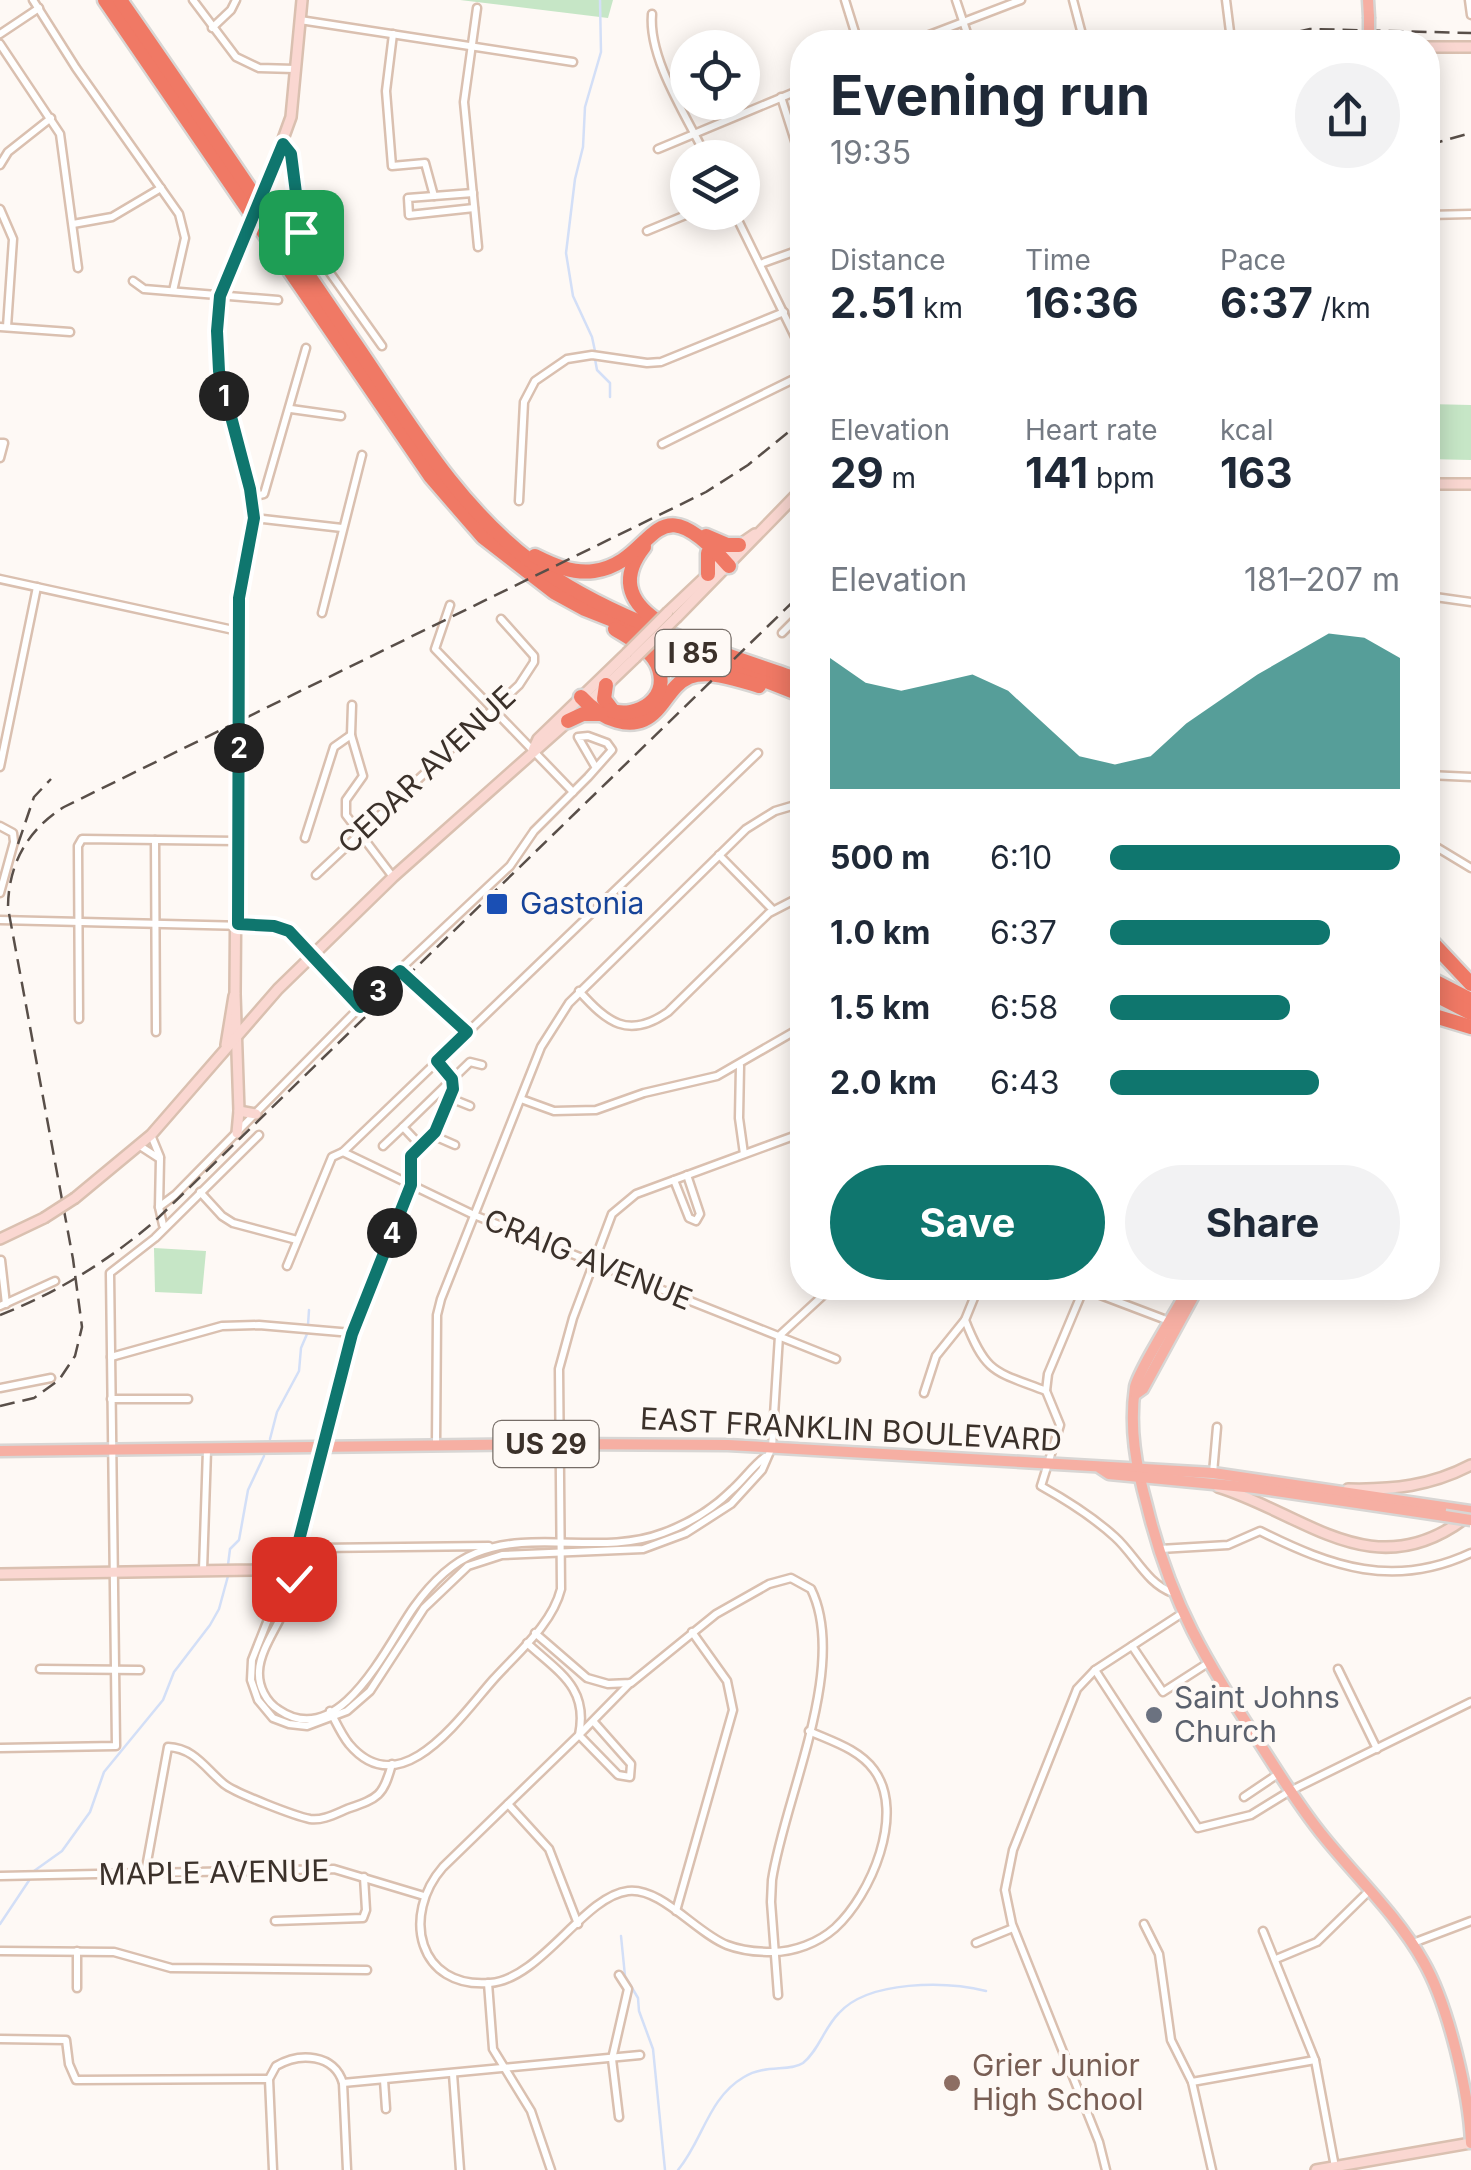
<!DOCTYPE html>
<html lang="en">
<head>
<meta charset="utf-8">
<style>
	body { margin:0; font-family:Inter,sans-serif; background:#f2f2f3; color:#1f2937; height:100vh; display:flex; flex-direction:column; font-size:38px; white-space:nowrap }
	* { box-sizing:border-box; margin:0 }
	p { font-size:32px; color:#747a83 }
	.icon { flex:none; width:55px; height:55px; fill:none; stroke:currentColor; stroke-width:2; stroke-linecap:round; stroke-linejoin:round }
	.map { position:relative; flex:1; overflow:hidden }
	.panel { position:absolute; left:790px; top:30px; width:650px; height:1270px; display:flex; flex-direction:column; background:#fff; border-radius:40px; box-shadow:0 5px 25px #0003 }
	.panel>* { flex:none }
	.controls { position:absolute; left:670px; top:30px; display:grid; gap:20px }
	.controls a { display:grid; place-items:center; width:90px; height:90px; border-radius:50%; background:#fff; box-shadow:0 5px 25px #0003; font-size:50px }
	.pin { position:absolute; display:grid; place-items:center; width:85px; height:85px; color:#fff; margin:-42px; border-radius:20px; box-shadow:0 5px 15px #0006 }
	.km { position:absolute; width:50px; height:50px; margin:-25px; border-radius:50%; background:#222; color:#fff; font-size:28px; line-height:50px; text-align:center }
	.round { display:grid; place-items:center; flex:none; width:105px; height:105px; border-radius:52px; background:#f2f2f3 }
	.head { display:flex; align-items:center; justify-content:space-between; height:170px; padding:0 40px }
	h1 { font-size:55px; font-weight:700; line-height:75px }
	.stats { display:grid; grid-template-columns:repeat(3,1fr); gap:15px; height:170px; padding:10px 40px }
	.stats div { display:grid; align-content:center }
	.stats b { font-size:42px; font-weight:700 }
	.stats small { font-size:28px; font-weight:400 }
	.stats p { font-size:28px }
	.chart { height:280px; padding:20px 40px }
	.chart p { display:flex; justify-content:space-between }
	.chart svg { width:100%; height:180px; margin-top:10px; fill:#0f766e; opacity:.7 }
	.action { display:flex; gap:20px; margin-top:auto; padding:20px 40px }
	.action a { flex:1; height:115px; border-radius:60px; background:#0f766e; color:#fff; font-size:40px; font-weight:700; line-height:115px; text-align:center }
	.action a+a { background:#f2f2f3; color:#1f2937 }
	ul { padding:0 40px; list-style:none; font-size:32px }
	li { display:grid; grid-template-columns:160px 120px 1fr; align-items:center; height:75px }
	li i { height:25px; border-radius:12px; background:#0f766e }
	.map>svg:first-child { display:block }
	.green { fill:#c6e6c6 }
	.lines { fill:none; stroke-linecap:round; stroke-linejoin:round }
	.stream { stroke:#d3dff7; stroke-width:2.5 }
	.street-casing { stroke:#dac0b0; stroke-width:11 }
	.secondary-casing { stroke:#dac0b0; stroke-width:14 }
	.primary-casing { stroke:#d8d6d4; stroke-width:15 }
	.highway-casing { stroke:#d8d6d4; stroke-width:19 }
	.street { stroke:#fff; stroke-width:6 }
	.secondary { stroke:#fad7d1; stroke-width:9 }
	.primary { stroke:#f6afa3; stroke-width:10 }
	.highway { stroke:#f07965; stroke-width:14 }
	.rail { stroke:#594f49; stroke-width:2.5; stroke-dasharray:15 8; stroke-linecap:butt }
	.secondary-bridge-casing { stroke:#dac0b0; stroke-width:14; stroke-linecap:butt }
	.primary-bridge-casing { stroke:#d8d6d4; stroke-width:15; stroke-linecap:butt }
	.secondary-bridge { stroke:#fad7d1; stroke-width:9 }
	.primary-bridge { stroke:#f6afa3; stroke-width:10 }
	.route-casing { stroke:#fff; stroke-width:20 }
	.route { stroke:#0f766e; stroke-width:12 }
	.transit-dot { fill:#1a4fb4; stroke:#fef9f5; stroke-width:4 }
	.worship-dot { fill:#6b7280; stroke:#fef9f5; stroke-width:4 }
	.education-dot { fill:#8d6e63; stroke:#fef9f5; stroke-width:4 }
	.labels { text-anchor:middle; stroke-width:8; stroke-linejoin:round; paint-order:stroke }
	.shield { fill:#fef9f5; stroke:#766d67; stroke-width:2.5 }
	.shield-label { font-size:28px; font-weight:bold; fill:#3b312a }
	.street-label { font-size:30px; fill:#3b312a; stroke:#fef9f5 }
	.transit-label { font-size:30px; fill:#164399; stroke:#fef9f5; text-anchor:start }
	.worship-label { font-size:30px; fill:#5b616d; stroke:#fef9f5; text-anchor:start }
	.education-label { font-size:30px; fill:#785e54; stroke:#fef9f5; text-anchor:start }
</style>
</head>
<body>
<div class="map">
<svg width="1471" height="2170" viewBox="0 0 1471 2170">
	<rect width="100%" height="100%" fill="#fef9f5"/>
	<g class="green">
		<path d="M460 0H613L608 18Z"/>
		<path d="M1428 404 1471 405V460L1428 459Z"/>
		<path d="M154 1248 206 1251 202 1294 155 1292Z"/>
	</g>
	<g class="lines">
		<g class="stream">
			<path d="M595 351 592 337 573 296 566 253 575 179 583 147 585 107 601 52 600 0"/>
			<path d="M595 359 597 370 610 383V397"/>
			<path d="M308 1325 309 1310"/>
			<path d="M270 1439 277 1412 299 1371 301 1348 307 1334"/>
			<path d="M228 1565 230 1549 239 1540 248 1490 264 1456"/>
			<path d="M34 1871 62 1851 90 1812 104 1772 163 1700 174 1672 210 1625 219 1609 228 1576"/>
			<path d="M0 1924 30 1879"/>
			<path d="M621 1936 625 1976 638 1998 639 2011 653 2049 665 2170"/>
			<path d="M678 2170C703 2140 708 2098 744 2077 765 2064 790 2072 803 2063 819 2050 824 2028 839 2013 869 1980 946 1981 986 1991"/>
		</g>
		<defs>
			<g id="street">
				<path d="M33 0 76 68 179 214 185 238 173 291"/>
				<path d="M193 0 236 57 259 68 295 69"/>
				<path d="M845 0 858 42"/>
				<path d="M956 0 970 42"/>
				<path d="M1073 0 1084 42"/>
				<path d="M1226 0 1231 40 1229 42"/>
				<path d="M1469 0 1471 15"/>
				<path d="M477 8 464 102 478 247"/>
				<path d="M652 14C648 59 687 117 707 158"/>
				<path d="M300 20 573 62"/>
				<path d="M212 28 231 10 236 0"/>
				<path d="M0 34 39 8"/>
				<path d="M393 34 386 91 392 166 425 163 434 196"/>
				<path d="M911 42 1021 0"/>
				<path d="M0 44 60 134 78 268"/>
				<path d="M781 97 802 163"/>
				<path d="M283 144 291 153 301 232 382 346"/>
				<path d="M658 149 802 89"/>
				<path d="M0 165 8 152 51 118"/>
				<path d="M473 193 408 198 409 215 474 208"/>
				<path d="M0 209 13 239 7 327"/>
				<path d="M734 212 802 351"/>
				<path d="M1428 215 1471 214"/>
				<path d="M73 224 112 217 161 188"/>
				<path d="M647 231 693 212"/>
				<path d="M760 264 802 249"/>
				<path d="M133 281 144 289 278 300"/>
				<path d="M0 327 70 332"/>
				<path d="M291 409 341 416"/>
				<path d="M0 443H4L0 458"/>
				<path d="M662 444 802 375"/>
				<path d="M252 497 264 494 306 348"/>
				<path d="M519 501 524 402 535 381 567 359 592 355 647 363 661 362 784 312"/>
				<path d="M254 518 342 528"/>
				<path d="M0 579 238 631"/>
				<path d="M1428 596 1471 602"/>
				<path d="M450 605 435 649 573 792"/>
				<path d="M322 613 362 455"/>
				<path d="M782 633 802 613"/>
				<path d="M352 705 351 735 363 776 346 800V815L393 877"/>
				<path d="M0 767 37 587"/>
				<path d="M1428 775 1471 777"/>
				<path d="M0 826 13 833 14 842 0 893"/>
				<path d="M305 838 334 747 351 735"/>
				<path d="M155 840 156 1032"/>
				<path d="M1428 842 1471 868"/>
				<path d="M719 855 773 910"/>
				<path d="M316 875 519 685 534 662V656L501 619"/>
				<path d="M0 920 282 927 295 936 360 1007"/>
				<path d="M400 971 467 1032"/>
				<path d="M579 991C607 1022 628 1040 668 1012L769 913 802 896"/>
				<path d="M79 1019 78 846 82 839 237 841"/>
				<path d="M740 1066 739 1118 744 1154"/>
				<path d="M450 1098 470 1106"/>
				<path d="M521 1099 554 1111 596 1110 644 1093 717 1076 802 1027"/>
				<path d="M403 1127 470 1062 482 1065"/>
				<path d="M151 1135 160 1157"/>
				<path d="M432 1135 455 1145"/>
				<path d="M140 1146 160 1159 159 1207 163 1225"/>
				<path d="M383 1146 403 1127 420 1145"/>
				<path d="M343 1152 474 1215 836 1359"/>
				<path d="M674 1180 689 1218 696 1221 700 1214 687 1175"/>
				<path d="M200 1192 222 1216 233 1223 297 1240"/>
				<path d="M159 1207 175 1195 360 1007 510 866 534 831 588 777 612 750 607 743 588 736 578 737 596 768"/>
				<path d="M1 1260 6 1304"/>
				<path d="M287 1266 332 1157 343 1152 758 753"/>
				<path d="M1082 1288 1169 1321"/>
				<path d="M1084 1288 1048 1374 1046 1391 1060 1425 1041 1486C1068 1501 1092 1516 1115 1537 1135 1555 1147 1584 1173 1593"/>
				<path d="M0 1306 55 1281"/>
				<path d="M965 1320C986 1374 994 1371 1046 1391"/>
				<path d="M779 1336 831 1288"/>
				<path d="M111 1357 222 1326 259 1325 352 1333"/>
				<path d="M0 1388 51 1378"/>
				<path d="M924 1393 936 1356 965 1320 978 1288"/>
				<path d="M111 1399H188"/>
				<path d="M436 1445 437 1315 441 1299 541 1047 569 1003 746 829 775 811 802 803"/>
				<path d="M1213 1473 1217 1427"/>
				<path d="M297 1548 352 1333 411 1185V1157L435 1132 453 1089 452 1079 437 1061"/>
				<path d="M1160 1549 1228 1545 1260 1531C1332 1567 1394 1589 1471 1553"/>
				<path d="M301 1551 318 1548 489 1546"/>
				<path d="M293 1556 252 1660 251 1680 258 1700 273 1718 289 1724 307 1726 347 1711 370 1691 424 1608 468 1566 502 1555 643 1549 686 1533 731 1504 762 1470 772 1447 779 1336"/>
				<path d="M299 1557C295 1574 291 1592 285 1608 277 1628 260 1650 259 1671 258 1686 266 1702 279 1710 340 1752 388 1643 414 1607 429 1586 451 1563 476 1553 533 1529 603 1556 663 1533 688 1524 714 1508 733 1489 744 1479 753 1466 765 1457"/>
				<path d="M203 1570 207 1450"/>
				<path d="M535 1633 587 1678 608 1684 631 1683 716 1614 769 1584 791 1578 811 1589C849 1666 784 1799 772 1880L771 1902 778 1995"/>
				<path d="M527 1643C558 1672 589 1687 579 1735L443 1867C401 1915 418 1989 490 1983 541 1979 584 1896 628 1891 661 1887 696 1933 727 1945 740 1950 757 1952 772 1952 794 1952 818 1943 835 1928 871 1895 906 1813 874 1770 859 1749 831 1741 809 1731"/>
				<path d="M1132 1646 1163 1692 1208 1663"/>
				<path d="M40 1669 140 1670"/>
				<path d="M1338 1669 1377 1749"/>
				<path d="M1095 1670 1198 1828 1251 1815 1290 1791 1471 1702"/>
				<path d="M330 1711C336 1722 341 1734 349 1744 401 1806 461 1716 493 1680 517 1653 552 1625 561 1589L559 1369 573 1318 612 1214 636 1194 802 1133"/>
				<path d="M593 1721 631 1764 630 1777 618 1775 579 1735 630 1683"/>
				<path d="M0 1748 116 1746 110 1273 155 1238 259 1135"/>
				<path d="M1244 1797 1278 1774"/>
				<path d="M508 1804 549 1849 578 1924"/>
				<path d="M145 1873 168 1747C194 1748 205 1768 224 1784 235 1793 295 1816 310 1819 322 1821 335 1814 347 1809 378 1798 383 1797 392 1764"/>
				<path d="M0 1876 334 1869 424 1896"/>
				<path d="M676 1911 733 1710 727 1681 692 1632"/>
				<path d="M275 1921 363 1918 366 1910 364 1877"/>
				<path d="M1144 1924 1159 1954 1171 2040 1192 2082 1212 2170"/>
				<path d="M1263 1931 1315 2060 1335 2167"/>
				<path d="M976 1943 1013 1928"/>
				<path d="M1413 1943 1471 1921"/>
				<path d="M0 1951 114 1952 171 1968 367 1970"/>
				<path d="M77 1951V1988"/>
				<path d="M1276 1959 1317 1942 1369 1891"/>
				<path d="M619 1975 628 1989 612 2059 619 2117"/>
				<path d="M488 1983 493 2049 531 2111 551 2170"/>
				<path d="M0 2039 66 2040 69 2064 76 2080 269 2079"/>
				<path d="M453 2074 460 2170"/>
				<path d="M384 2080 386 2109"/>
				<path d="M1192 2082 1315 2060"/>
				<path d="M343 2083 640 2055"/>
				<path d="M273 2170 269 2079 276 2066C300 2052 334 2054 343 2083L347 2170"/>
				<path d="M1106 2170 1099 2142 1012 1924 1005 1890 1013 1850 1077 1689 1095 1670 1181 1614"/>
			</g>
			<g id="secondary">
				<path d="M1428 47H1471"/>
				<path d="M267 183 291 117 302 0"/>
				<path d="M1428 484H1471"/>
				<path d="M668 612 739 545 755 534"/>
				<path d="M677 617 802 489"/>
				<path d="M587 704 635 658"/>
				<path d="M533 750 538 739 627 653"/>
				<path d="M226 1045 234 996"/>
				<path d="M239 1111 256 1114"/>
				<path d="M237 1133 239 1111 235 994 238 612 254 518 251 489 223 391 217 347 221 295 243 239"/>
				<path d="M75 1198 151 1135 278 989 393 877 572 718"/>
				<path d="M0 1239 44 1218"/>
				<path d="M1218 1487C1305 1514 1372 1587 1464 1519"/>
				<path d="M1348 1489C1393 1490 1431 1486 1471 1465"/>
				<path d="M0 1574 253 1570 292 1556"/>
				<path d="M1316 2170 1471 2143"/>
			</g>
			<g id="primary">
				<path d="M1368 0 1369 17"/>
				<path d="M1189 1288C1179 1306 1138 1371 1135 1387 1129 1428 1136 1466 1147 1506 1171 1605 1206 1660 1260 1744 1280 1775 1300 1808 1324 1837 1357 1878 1397 1915 1423 1961 1448 2004 1469 2093 1471 2143"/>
				<path d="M1136 1394 1143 1389 1198 1288"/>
				<path d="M0 1451 558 1444 728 1445 1213 1473 1471 1511"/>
				<path d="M1100 1468 1109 1474 1255 1488 1445 1516"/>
			</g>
			<g id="highway">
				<path d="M105 0 431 477 483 537 554 592 585 609 802 695"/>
				<path d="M120 0C200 114 277 230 356 345 408 421 457 506 532 562 607 619 714 650 802 681"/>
				<path d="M706 536 727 545H739"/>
				<path d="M644 547C621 576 627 600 656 620"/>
				<path d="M708 553V574"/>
				<path d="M535 556C553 565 573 574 594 571 658 562 650 476 729 566"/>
				<path d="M606 685 604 699 613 711"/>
				<path d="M581 697C600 718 633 735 656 711 667 700 673 684 689 677 709 669 739 680 759 686"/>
				<path d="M609 710C638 720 672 698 657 664 649 648 629 638 615 629"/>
				<path d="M568 721 583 714H601"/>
				<path d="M1428 938 1471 984"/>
				<path d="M1428 978 1471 1000"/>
				<path d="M1428 991 1471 1013"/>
				<path d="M1428 1014 1471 1027"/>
			</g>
		</defs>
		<use href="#street" class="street-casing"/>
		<use href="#secondary" class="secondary-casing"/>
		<use href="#primary" class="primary-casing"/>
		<use href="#highway" class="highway-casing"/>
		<use href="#street" class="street"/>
		<use href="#secondary" class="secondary"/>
		<use href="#primary" class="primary"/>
		<use href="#highway" class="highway"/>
		<g class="rail">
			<path d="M1252 42 1310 29 1471 33"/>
			<path d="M1428 145 1471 133"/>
			<path d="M18 844 34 797 51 779"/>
			<path d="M0 1315C57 1293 108 1261 155 1221L802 593"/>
			<path d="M0 1406 34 1398 59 1380 75 1356 82 1327 73 1259 8 908C8 865 27 830 64 807L706 492 748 465 802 421"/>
		</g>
		<defs>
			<g id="secondary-bridge">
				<path d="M243 239 267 183"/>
				<path d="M627 653 668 612"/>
				<path d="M635 658 677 617"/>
				<path d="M44 1218 75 1198"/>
			</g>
			<g id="primary-bridge">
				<path d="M1369 39V17"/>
				<path d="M1445 1516 1471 1520"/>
			</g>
		</defs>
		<use href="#secondary-bridge" class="secondary-bridge-casing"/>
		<use href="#primary-bridge" class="primary-bridge-casing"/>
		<use href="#secondary-bridge" class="secondary-bridge"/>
		<use href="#primary-bridge" class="primary-bridge"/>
	</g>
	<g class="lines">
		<defs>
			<path id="route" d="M294 1579 301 1552 297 1548 352 1334 411 1185V1156L435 1132 453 1089 452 1079 437 1061 467 1032 400 971 360 1007 289 931 274 926 238 924 239 598 254 518 250 489 219 371 217 331 220 296 283 144 291 154 301 232"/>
		</defs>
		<use href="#route" class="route-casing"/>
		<use href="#route" class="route"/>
	</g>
	<rect class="transit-dot" x="485" y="892" width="24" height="24" rx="5"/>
	<circle class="worship-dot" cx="1154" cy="1715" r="10"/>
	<circle class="education-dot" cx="952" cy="2083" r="10"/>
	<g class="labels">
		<g class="shield">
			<rect x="655.5" y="630" width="75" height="46" rx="8"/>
			<rect x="493.5" y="1421" width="105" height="46" rx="8"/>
		</g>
		<g class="shield-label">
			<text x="693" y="663">I 85</text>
			<text x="546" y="1454">US 29</text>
		</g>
		<g class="street-label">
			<text transform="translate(427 770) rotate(-43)" y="10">CEDAR AVENUE</text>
			<text transform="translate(588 1260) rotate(22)" y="10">CRAIG AVENUE</text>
			<text transform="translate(851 1430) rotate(3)" y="10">EAST FRANKLIN BOULEVARD</text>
			<text transform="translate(214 1873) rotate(-1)" y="10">MAPLE AVENUE</text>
		</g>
		<g class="transit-label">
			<text x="520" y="914">Gastonia</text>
		</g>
		<g class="worship-label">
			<text x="1174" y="1708">Saint Johns<tspan x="1174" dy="34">Church</tspan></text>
		</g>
		<g class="education-label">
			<text x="972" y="2076">Grier Junior<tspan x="972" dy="34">High School</tspan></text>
		</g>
	</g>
</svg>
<div class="controls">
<a><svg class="icon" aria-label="locate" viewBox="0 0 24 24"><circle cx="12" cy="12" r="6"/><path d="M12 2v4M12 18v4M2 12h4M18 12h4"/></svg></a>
<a><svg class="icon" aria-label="layers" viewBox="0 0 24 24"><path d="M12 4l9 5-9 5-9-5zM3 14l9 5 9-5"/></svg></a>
</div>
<div class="pin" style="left:301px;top:232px;background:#1e9e55"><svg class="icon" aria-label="arrive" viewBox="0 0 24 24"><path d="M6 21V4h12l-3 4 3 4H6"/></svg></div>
<div class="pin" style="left:294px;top:1579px;background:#d93025"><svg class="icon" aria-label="check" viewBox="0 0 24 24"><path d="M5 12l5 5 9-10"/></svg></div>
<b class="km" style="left:224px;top:396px">1</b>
<b class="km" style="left:239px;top:748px">2</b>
<b class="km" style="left:378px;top:991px">3</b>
<b class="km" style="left:392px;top:1233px">4</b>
<section class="panel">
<div class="head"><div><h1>Evening run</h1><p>19:35</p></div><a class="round"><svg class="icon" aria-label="share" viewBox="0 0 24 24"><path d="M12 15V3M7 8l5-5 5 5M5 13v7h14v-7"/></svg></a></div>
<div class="stats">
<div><p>Distance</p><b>2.51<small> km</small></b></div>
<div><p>Time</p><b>16:36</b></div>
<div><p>Pace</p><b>6:37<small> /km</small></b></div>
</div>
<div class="stats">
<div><p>Elevation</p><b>29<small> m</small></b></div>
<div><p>Heart rate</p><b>141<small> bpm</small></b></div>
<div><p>kcal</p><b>163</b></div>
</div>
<div class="chart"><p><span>Elevation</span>181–207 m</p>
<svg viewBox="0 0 160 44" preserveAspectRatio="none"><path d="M0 44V12L10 18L20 20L30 18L40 16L50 20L60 28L70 36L80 38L90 36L100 28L110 22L120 16L130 11L140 6L150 7L160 12V44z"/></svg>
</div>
<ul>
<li><b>500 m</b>6:10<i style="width:100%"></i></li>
<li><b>1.0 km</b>6:37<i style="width:76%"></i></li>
<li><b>1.5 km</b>6:58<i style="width:62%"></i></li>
<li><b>2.0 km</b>6:43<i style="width:72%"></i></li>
</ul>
<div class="action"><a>Save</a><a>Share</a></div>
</section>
</div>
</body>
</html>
